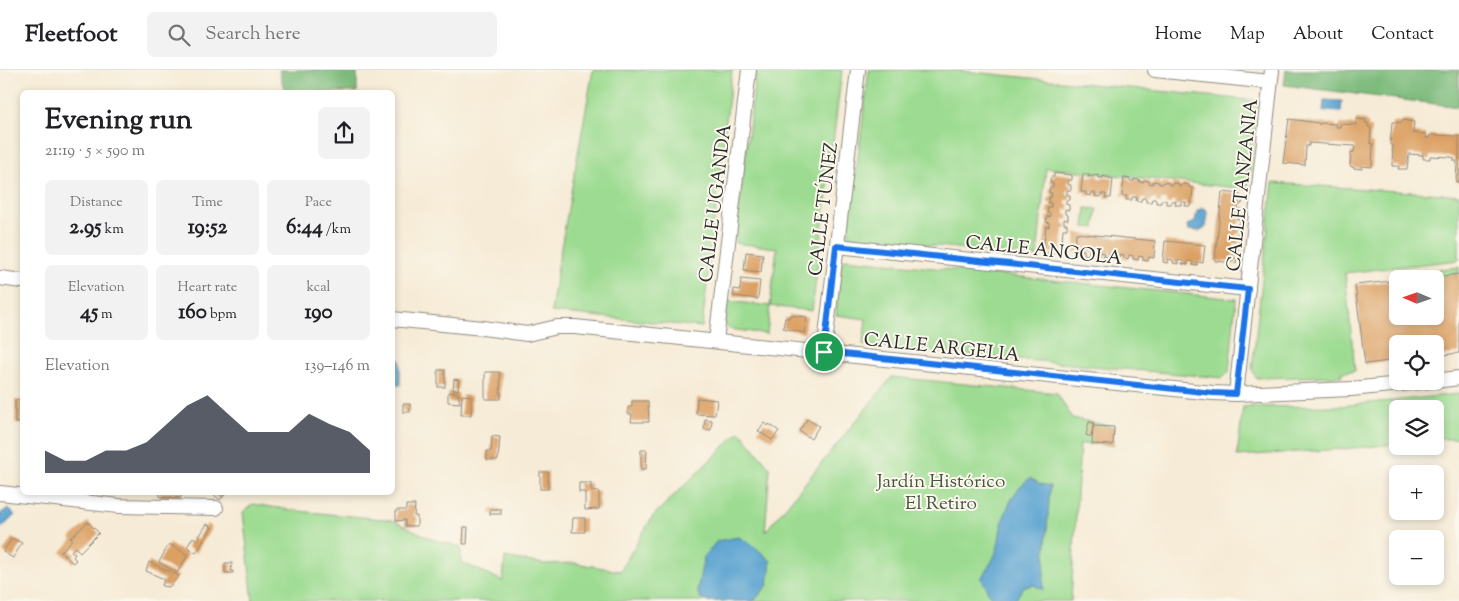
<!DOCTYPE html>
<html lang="en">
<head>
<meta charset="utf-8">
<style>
	body { margin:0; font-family:"Sorts Mill Goudy",serif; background:#f2f2f2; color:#202124; height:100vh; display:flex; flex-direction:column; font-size:19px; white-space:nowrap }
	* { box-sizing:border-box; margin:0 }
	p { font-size:16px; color:#757577 }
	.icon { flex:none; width:28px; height:28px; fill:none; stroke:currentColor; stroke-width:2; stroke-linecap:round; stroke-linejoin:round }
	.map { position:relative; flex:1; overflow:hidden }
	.details { position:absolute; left:20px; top:20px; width:375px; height:405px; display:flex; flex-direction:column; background:#fff; border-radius:8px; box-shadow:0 2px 8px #0003 }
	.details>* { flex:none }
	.needle { width:32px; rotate:272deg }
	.buttons { position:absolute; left:1389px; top:200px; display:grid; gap:10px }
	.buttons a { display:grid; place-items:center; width:55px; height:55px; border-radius:8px; background:#fff; box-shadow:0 2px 8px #0003; font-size:25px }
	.pin { position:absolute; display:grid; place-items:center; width:42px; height:42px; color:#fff; margin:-21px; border:2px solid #fff; border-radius:50%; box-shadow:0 1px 5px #0007 }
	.round { display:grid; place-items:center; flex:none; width:52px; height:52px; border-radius:8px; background:#f2f2f2 }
	.head { display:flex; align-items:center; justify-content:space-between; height:85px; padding:0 25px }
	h1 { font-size:28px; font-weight:700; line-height:38px }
	.figures { display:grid; grid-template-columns:repeat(3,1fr); gap:8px; height:85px; padding:5px 25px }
	.figures div { display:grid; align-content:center; border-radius:8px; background:#f2f2f2; text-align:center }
	.figures b { font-size:21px; font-weight:700 }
	.figures small { font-size:14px; font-weight:400 }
	.figures p { font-size:14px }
	.chart { height:140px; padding:10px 25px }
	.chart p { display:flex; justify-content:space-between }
	.chart svg { width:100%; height:90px; margin-top:5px; fill:#111827; opacity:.7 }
	header { display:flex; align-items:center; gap:30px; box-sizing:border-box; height:70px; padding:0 25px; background:#fff; border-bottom:1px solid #e0e0e0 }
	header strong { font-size:24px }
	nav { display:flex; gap:28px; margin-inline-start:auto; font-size:18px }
	.search { width:350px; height:45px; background:#f2f2f2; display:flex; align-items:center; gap:12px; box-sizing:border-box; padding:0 18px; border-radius:8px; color:#757577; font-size:19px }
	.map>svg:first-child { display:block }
	.green { fill:#9cdb91; stroke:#64835e }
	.forest { fill:#7dbb7b; stroke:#547353 }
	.water { fill:#59a2d0; stroke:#42667e }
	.building { fill:#dca064 }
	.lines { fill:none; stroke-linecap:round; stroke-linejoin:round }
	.minor-casing { stroke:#908b80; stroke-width:16 }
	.minor { stroke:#fff; stroke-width:14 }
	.route-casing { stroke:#fff; stroke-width:10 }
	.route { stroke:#1a73e8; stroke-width:6 }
	.labels { text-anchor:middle; stroke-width:4; stroke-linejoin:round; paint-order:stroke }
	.street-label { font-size:19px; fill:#2b2b2b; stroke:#fbf7ec }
	.park-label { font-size:19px; fill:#475744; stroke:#fbf7ec }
</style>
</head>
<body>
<header>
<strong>Fleetfoot</strong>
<div class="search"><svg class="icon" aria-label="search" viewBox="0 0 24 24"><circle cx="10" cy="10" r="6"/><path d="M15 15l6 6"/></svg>Search here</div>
<nav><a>Home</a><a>Map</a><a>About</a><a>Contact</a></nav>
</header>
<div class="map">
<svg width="1459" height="531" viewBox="0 0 1459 531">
	<rect width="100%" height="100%" fill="#fbf7ec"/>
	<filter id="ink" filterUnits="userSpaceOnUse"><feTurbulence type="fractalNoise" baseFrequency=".02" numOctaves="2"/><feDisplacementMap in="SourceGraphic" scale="10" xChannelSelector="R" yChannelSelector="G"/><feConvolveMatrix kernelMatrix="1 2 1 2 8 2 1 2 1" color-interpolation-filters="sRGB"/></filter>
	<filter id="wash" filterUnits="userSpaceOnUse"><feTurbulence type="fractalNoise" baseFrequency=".0096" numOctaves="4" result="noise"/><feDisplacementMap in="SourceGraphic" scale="20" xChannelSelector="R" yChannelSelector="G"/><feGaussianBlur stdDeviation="1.12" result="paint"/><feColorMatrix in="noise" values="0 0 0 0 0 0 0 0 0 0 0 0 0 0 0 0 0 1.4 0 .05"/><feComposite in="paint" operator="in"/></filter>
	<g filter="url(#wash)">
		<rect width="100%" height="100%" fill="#f6ebd6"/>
		<g class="green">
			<path d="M593 0H732L702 257 551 242 559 189Z"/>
			<path d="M756 0H842L812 241 770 236 767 264 729 259 724 254 728 231 770 236 777 178 735 173Z"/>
			<path d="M869 0H952L1258 31 1248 119 1046 98 1037 187 848 166Z"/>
			<path d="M1273 113 1459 125V190L1345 203 1355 301 1342 302V306L1256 308 1252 299Z"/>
			<path d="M1086 138 1097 139 1095 158 1084 157Z"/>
			<path d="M846 189 1236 229 1229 302 1223 308 863 275 866 249 836 245 841 194Z"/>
			<path d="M1459 197V204L1423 209H1400V203Z"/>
			<path d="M892 307 1057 323 1072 348 1114 357 1113 375 1080 374 1071 531H253L243 442 253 434 298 441 392 450 434 470 461 477V492L503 511 505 487 543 494 575 493 620 501 653 446 740 361 770 398 765 462Z"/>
			<path d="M1459 324V368L1435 370V339H1398L1397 374 1342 379 1237 386 1243 337 1339 336Z"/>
		</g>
		<g class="forest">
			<path d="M279 0H357V22H285Z"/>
			<path d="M1286 0H1459V37L1284 15Z"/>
		</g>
		<g class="water">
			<path d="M1324 30 1342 31 1341 42 1323 41Z"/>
			<path d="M1202 138 1206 139 1208 144 1206 157 1199 161 1188 160 1187 155 1195 152 1197 141Z"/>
			<rect x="393" y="290" width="7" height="25"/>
			<path d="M1030 408 1040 414 1050 416 1043 520 1034 515 1023 517 1015 531H996L987 521 986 516 981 509C985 501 991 494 995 485 999 477 999 467 1001 458 1006 439 1013 420 1030 408Z"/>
			<path d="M8 438 15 445 2 458 0 455V444Z"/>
			<path d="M739 467 755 477 771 491 768 515 754 531H708L701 529 697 521 704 487 717 471Z"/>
		</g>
		<g id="blocks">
			<g class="building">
				<path d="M1289 49 1319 53V55L1321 53 1336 54V57H1340V54L1356 55V49L1366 50 1365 53H1368V57H1371L1370 73 1373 74 1372 97 1362 96V99L1353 98V97L1350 96 1351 82H1354L1355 76 1309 73V76H1306L1305 95 1283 93Z"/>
				<path d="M1402 50 1414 52 1413 63 1426 64V68H1429L1430 65 1459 66V112H1456L1457 91H1454V88L1451 87 1430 86V89H1423V85L1409 84 1407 99H1398L1399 96H1392L1393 75H1390L1392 52 1402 53Z"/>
				<path d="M1054 103 1072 105V110H1068V115H1071V120H1067V125H1070V130H1066V134L1069 135V140L1065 139V144L1068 145V150L1064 149V154H1067V159H1063L1061 184 1043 182 1046 156 1049 157V153L1046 152 1047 146 1050 147V143H1047L1048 137H1051V133H1048L1049 127H1051L1052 123H1049L1050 117H1053V113H1050L1051 107H1054Z"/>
				<path d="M1083 104H1089L1088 107 1098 105V108H1103V106L1113 109 1111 128H1105L1106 124H1101V127L1095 126 1096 123H1091V126L1086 125V122H1081Z"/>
				<path d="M1124 108 1130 109V111H1134V109L1140 110 1139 112H1143L1144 110 1149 111V113L1153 114V111L1159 112V114H1163V112L1169 113V115H1173V113L1179 114V116H1182L1183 114 1189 115V117L1193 118 1191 136H1185L1186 132H1181V135H1175L1176 131H1171V134H1166V130H1161V133H1156V129H1152L1151 132H1146V128H1142L1141 131H1136L1137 127H1132V130H1126L1127 126H1122Z"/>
				<path d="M1222 122 1240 124 1239 129H1243L1242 134H1239L1238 139H1242L1241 144H1238L1237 149H1241L1240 154H1237L1236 158 1240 159 1239 164H1236L1235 168 1239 169 1238 174 1234 173V178H1238L1237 184 1233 183V188H1237L1236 193 1215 191Z"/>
				<path d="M1076 163 1155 171 1154 188 1149 187 1148 191 1143 190V187L1139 186 1138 190 1133 189V186L1129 185 1128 189 1123 188 1124 185 1119 184V188L1113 187 1114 184 1109 183 1108 187 1103 186 1104 183 1099 182V186L1094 185V182L1089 181V185L1084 184V180H1079V184L1074 183Z"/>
				<path d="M1165 171 1205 175 1203 193 1198 192 1197 196 1192 195 1193 192 1188 191V195L1182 194 1183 191 1178 190V194L1173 193V190L1168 189V193L1163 192Z"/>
				<path d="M746 182 763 184 761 202 744 200Z"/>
				<path d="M1459 204V283L1435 286V274H1398V290L1365 294 1355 215 1392 211 1395 230H1398V246H1435V207Z"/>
				<path d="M741 209 760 211 758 229 733 226 734 219 740 220Z"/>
				<path d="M789 245 807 247 804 263 783 258 785 248H789Z"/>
				<rect x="438" y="300" width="7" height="17"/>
				<path d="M485 302H500L501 329H485Z"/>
				<path d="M454 309 459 310 458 320H453Z"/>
				<path d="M448 322 458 323 460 333 448 332Z"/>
				<path d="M462 325 471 326V345H461Z"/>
				<path d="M697 328 717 330 715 345 696 344Z"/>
				<rect x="15" y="330" width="7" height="23"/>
				<path d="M632 331H648L649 352H631L632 344H628V337H632Z"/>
				<rect x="403" y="334" width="7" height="8"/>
				<path d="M705 349 712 350 711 360 704 359Z"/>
				<path d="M807 349 819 356 811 369 799 361Z"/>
				<path d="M1089 352 1094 353 1091 367 1086 365Z"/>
				<path d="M764 353 768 356 769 354 779 361 772 370 758 361Z"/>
				<path d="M1093 356 1114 357 1113 375 1092 374Z"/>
				<path d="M492 366 500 367 498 390H487V381H491Z"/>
				<path d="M641 380H647L646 399H641Z"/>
				<rect x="540" y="402" width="8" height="17"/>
				<path d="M579 413H591V421L599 422V439L585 440V422H579Z"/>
				<path d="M160 422H181V428L160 427Z"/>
				<path d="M215 422H222L224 425 220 430 213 424Z"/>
				<path d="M406 435H415L414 446H417V456H405V450L396 451V440H406Z"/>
				<rect x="490" y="439" width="11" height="5"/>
				<path d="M573 448H585V462H572Z"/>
				<path d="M88 452 99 463 80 482 75 477 71 481 75 484 73 487 76 490 73 493 61 482 69 473 72 469 70 468Z"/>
				<path d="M207 454 212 457 196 483 187 477 193 467 197 470Z"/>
				<path d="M464 457H468L467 474H463Z"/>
				<path d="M12 468 22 473 13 488 3 482Z"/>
				<path d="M169 474 188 485 177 503 159 492Z"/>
				<path d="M149 492 179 506 169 517 162 516 164 509 146 501Z"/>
				<path d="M225 493H232L231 501H233V503H225Z"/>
			</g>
		</g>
	</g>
	<g filter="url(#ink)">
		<use href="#blocks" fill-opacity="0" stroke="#908b80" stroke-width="1"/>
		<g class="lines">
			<defs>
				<g id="minor">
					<path d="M1155 0 1270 12"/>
					<path d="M837 176 1248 219"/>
					<path d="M0 208 22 211"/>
					<path d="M392 249 483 258 527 264 557 257H575L1213 323 1236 324 1351 319 1430 311"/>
					<path d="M716 271 749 0"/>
					<path d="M824 282 858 0"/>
					<path d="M1435 311 1459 308"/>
					<path d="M1236 324 1272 0"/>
					<path d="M0 423 119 436 216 438"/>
				</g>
			</defs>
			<use href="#minor" class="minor-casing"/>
			<use href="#minor" class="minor"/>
		</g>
	</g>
	<g class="lines" filter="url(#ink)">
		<defs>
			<path id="route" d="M836 176 1248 219 1236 324 1213 323 824 282Z"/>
		</defs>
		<use href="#route" class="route-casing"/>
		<use href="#route" class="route"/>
	</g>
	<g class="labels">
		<g class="street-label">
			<text transform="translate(1241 115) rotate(-84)" y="7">CALLE TANZANIA</text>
			<text transform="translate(714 133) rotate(-83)" y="7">CALLE UGANDA</text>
			<text transform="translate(822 139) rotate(-83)" y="7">CALLE TÚNEZ</text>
			<text transform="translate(1044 179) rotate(6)" y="7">CALLE ANGOLA</text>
			<text transform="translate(942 276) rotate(6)" y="7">CALLE ARGELIA</text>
		</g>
		<g class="park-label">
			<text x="941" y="417">Jardín Histórico<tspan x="941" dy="22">El Retiro</tspan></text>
		</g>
	</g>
</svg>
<div class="buttons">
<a><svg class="needle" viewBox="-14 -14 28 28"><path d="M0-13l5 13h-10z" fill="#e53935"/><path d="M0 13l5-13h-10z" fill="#757577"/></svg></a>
<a><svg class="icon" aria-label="locate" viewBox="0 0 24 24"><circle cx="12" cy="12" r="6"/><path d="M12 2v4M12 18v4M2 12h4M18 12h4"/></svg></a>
<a><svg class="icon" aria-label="layers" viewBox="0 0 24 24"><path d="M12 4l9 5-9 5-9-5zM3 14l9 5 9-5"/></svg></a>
<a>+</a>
<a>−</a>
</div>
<div class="pin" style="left:824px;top:282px;background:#1e9e55"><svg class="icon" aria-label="arrive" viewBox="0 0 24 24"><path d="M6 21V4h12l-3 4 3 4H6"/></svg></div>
<section class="details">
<div class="head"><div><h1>Evening run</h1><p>21:19 · 5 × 590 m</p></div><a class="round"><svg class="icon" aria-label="share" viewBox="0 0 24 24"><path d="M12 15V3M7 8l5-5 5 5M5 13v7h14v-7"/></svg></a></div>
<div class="figures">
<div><p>Distance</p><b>2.95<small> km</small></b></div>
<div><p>Time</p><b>19:52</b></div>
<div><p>Pace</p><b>6:44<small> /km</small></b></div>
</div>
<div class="figures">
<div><p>Elevation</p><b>45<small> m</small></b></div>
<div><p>Heart rate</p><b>160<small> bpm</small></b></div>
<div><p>kcal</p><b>190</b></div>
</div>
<div class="chart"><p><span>Elevation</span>139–146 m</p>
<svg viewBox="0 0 160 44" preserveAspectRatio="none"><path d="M0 44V33L10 38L20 38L30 33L40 33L50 29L60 20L70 11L80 6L90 15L100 24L110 24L120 24L130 15L140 20L150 24L160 33V44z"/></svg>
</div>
</section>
</div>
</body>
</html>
